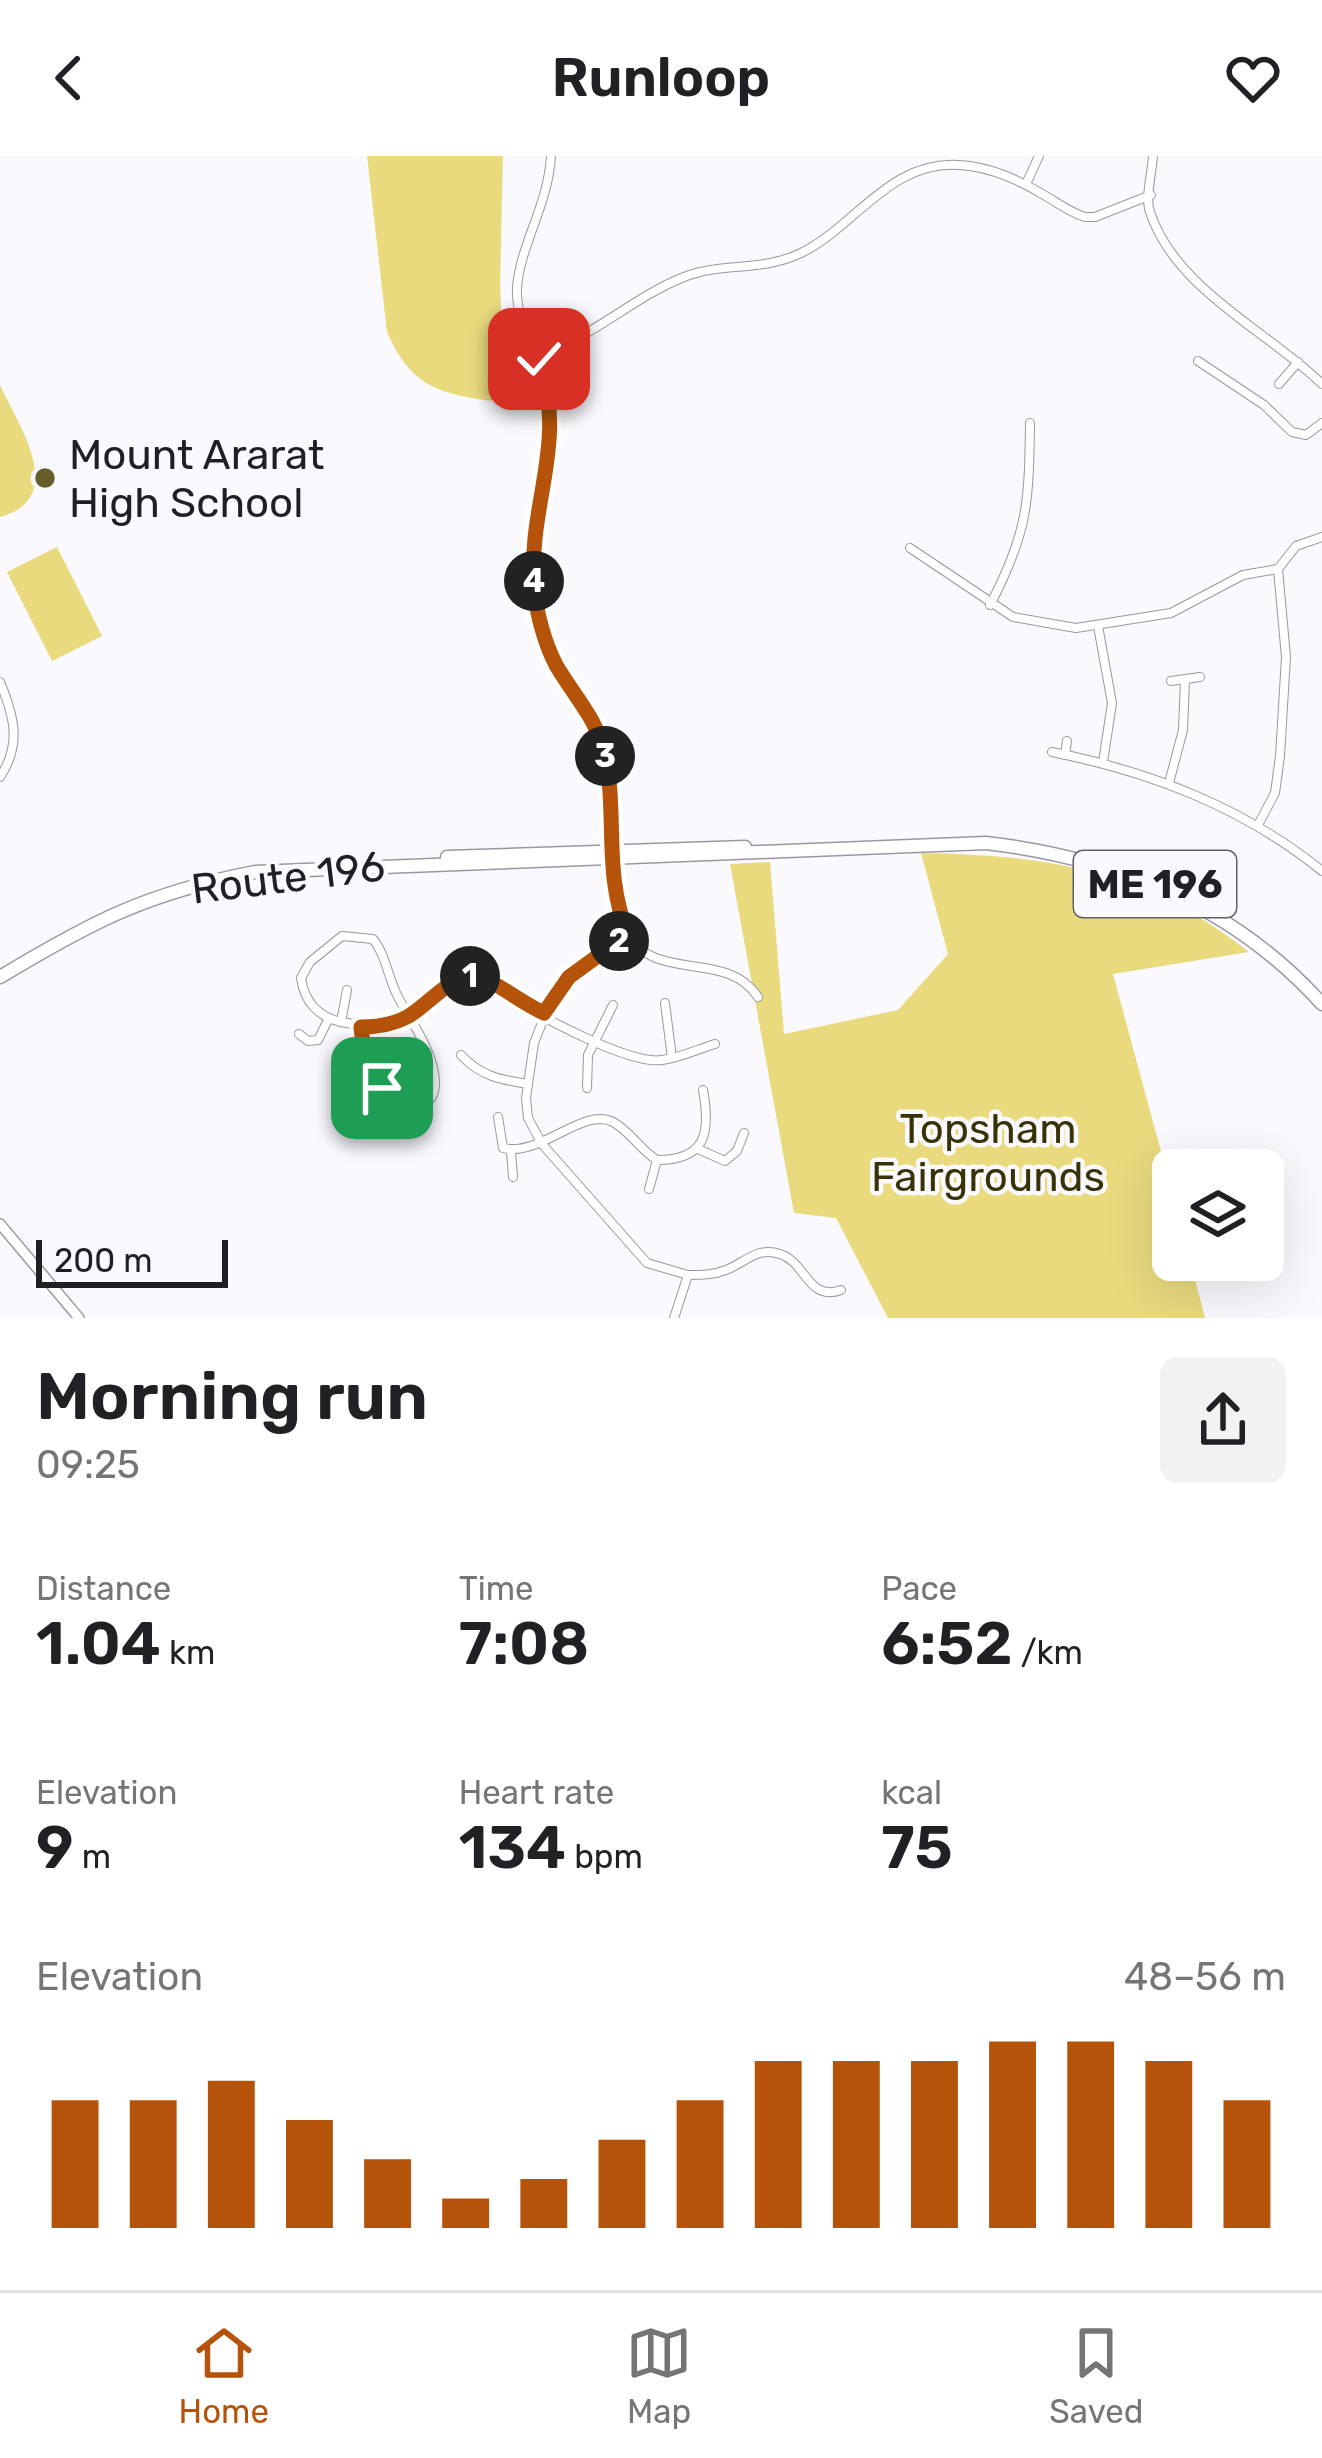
<!DOCTYPE html>
<html lang="en">
<head>
<meta charset="utf-8">
<style>
	body { margin:0; font-family:Rubik,sans-serif; background:#f2f2f2; color:#202124; height:100vh; display:flex; flex-direction:column; font-size:45px; white-space:nowrap }
	* { box-sizing:border-box; margin:0 }
	p { font-size:39px; color:#757577 }
	.icon { flex:none; width:66px; height:66px; fill:none; stroke:currentColor; stroke-width:2; stroke-linecap:round; stroke-linejoin:round }
	.map { position:relative; height:1162px; overflow:hidden }
	.side { display:flex; flex-direction:column; background:#fff; flex:1 }
	.side>* { flex:none }
	.buttons { position:absolute; left:1152px; top:993px; display:grid; gap:24px }
	.buttons a { display:grid; place-items:center; width:132px; height:132px; border-radius:18px; background:#fff; box-shadow:0 12px 48px #0002; font-size:60px }
	.scale { position:absolute; left:36px; bottom:30px; width:192px; box-sizing:border-box; padding-left:12px; border:6px solid #201f23; border-top:0; font-size:33px; line-height:42px; white-space:nowrap; color:#201f23; -webkit-text-stroke:9px #faf9fe; paint-order:stroke }
	.pin { position:absolute; display:grid; place-items:center; width:102px; height:102px; color:#fff; margin:-51px; border-radius:24px; box-shadow:0 6px 18px #0006 }
	.km { position:absolute; width:60px; height:60px; margin:-30px; border-radius:50%; background:#222; color:#fff; font-size:33px; line-height:60px; text-align:center }
	.round { display:grid; place-items:center; flex:none; width:126px; height:126px; border-radius:18px; background:#f2f2f2 }
	.head { display:flex; align-items:center; justify-content:space-between; height:204px; padding:0 36px }
	h1 { font-size:66px; font-weight:600; line-height:90px }
	.stats { display:grid; grid-template-columns:repeat(3,1fr); gap:18px; height:204px; padding:12px 36px }
	.stats div { display:grid; align-content:center }
	.stats b { font-size:60px; font-weight:600 }
	.stats small { font-size:33px; font-weight:400 }
	.stats p { font-size:33px }
	.chart { height:336px; padding:24px 36px }
	.chart p { display:flex; justify-content:space-between }
	.chart svg { width:100%; height:216px; margin-top:12px; stroke:#b45309; stroke-width:6 }
	header { display:flex; justify-content:space-between; align-items:center; height:156px; padding:0 36px; background:#fff; font-size:54px; font-weight:600 }
	.tab-bar { display:flex; justify-content:space-around; align-items:center; height:168px; border-top:3px solid #e0e0e0; background:#fff; font-size:33px; color:#757577 }
	.tab-bar a { display:grid; justify-items:center; gap:6px }
	.tab-bar .active { color:#b45309 }
	.map>svg:first-child { display:block }
	.green { fill:#e9da7e }
	.lines { fill:none; stroke-linecap:round; stroke-linejoin:round }
	.minor-casing { stroke:#9a97a1; stroke-width:10 }
	.major-casing { stroke:#9a97a1; stroke-width:12 }
	.highway-casing { stroke:#9a97a1; stroke-width:15 }
	.minor { stroke:#fff; stroke-width:8 }
	.major { stroke:#fff; stroke-width:9 }
	.highway { stroke:#fff; stroke-width:12 }
	.route-casing { stroke:#fff; stroke-width:24 }
	.route { stroke:#b45309; stroke-width:15 }
	.poi-dot { fill:#665e2a; stroke:#faf9fe; stroke-width:4.5 }
	.labels { text-anchor:middle; stroke-width:9; stroke-linejoin:round; paint-order:stroke }
	.shield { fill:#faf9fe; stroke:#616065; stroke-width:3 }
	.shield-label { font-size:39px; font-weight:bold; fill:#201f23 }
	.poi-label { font-size:42px; fill:#201f23; stroke:#faf9fe; text-anchor:start }
	.street-label { font-size:42px; fill:#201f23; stroke:#faf9fe }
	.park-label { font-size:42px; fill:#383207; stroke:#faf9fe }
</style>
</head>
<body>
<header><svg class="icon" aria-label="back" viewBox="0 0 24 24"><path d="M15 5l-7 7 7 7"/></svg>Runloop<svg class="icon" aria-label="heart" viewBox="0 0 24 24"><path d="M12 20l-8-8c-3-5 5-10 8-4 3-6 11-1 8 4z"/></svg></header>
<div class="map">
<svg width="1322" height="1162" viewBox="0 0 1322 1162">
	<rect width="100%" height="100%" fill="#faf9fe"/>
	<g class="green">
		<path d="M367 0H503L500 129 504 223 501 235 491 245C437 237 411 230 387 176Z"/>
		<path d="M0 229C19 270 69 342 0 361Z"/>
		<path d="M57 391 102 480 52 505 7 416Z"/>
		<path d="M921 697C1050 699 1145 715 1249 796L1113 818 1173 1040V1104H1190L1205 1162H888L836 1062 794 1057 730 708 770 706 784 878 898 854 948 798Z"/>
	</g>
	<g class="lines">
		<defs>
			<g id="minor">
				<path d="M551 0C548 50 520 89 517 132 515 174 550 217 552 264 555 326 524 382 536 445 540 465 546 488 555 506 570 536 596 561 604 594 618 651 598 721 626 775 654 829 726 792 758 841"/>
				<path d="M1153 0C1152 16 1145 42 1150 56 1175 133 1268 175 1322 228"/>
				<path d="M1026 28 1039 0"/>
				<path d="M537 199C590 184 633 141 684 121 722 106 762 116 801 97 855 71 889 5 958 9 987 10 1019 24 1044 39 1058 47 1069 56 1085 61H1095L1151 39"/>
				<path d="M1198 205 1264 249 1292 276 1306 279 1322 267"/>
				<path d="M1279 228 1298 206"/>
				<path d="M910 392 1013 461 1076 472 1171 457 1243 419 1278 413"/>
				<path d="M990 449C1028 377 1029 346 1030 267"/>
				<path d="M1098 470 1112 547 1103 606"/>
				<path d="M1171 525 1200 521"/>
				<path d="M0 526C14 560 22 588 0 621"/>
				<path d="M1052 596C1151 616 1243 651 1322 715"/>
				<path d="M1065 599 1067 585"/>
				<path d="M1169 627 1183 574 1185 524"/>
				<path d="M1258 669 1275 637 1280 600 1286 501 1278 413 1296 390 1322 381"/>
				<path d="M628 779 574 817 551 844 534 887 526 942 528 962 542 988 647 1107 688 1119 674 1162"/>
				<path d="M665 847 672 902"/>
				<path d="M341 866 347 834"/>
				<path d="M361 871C361 885 362 903 369 916 380 937 435 971 435 926 434 896 412 867 398 841 388 822 386 799 373 783L342 780 310 806 301 822C304 845 318 861 341 866 383 875 409 863 441 837 451 829 460 820 473 819 488 819 500 834 512 842 541 861 630 909 662 904 680 902 698 893 715 888"/>
				<path d="M299 878 308 885 318 884 329 862"/>
				<path d="M461 899C480 920 501 924 528 928"/>
				<path d="M587 932 588 899 613 849"/>
				<path d="M498 961 503 992C541 1001 584 950 613 966 630 975 640 994 657 1004 706 1004 711 977 703 934"/>
				<path d="M698 993 725 1005 737 995 744 977"/>
				<path d="M511 995 513 1021"/>
				<path d="M649 1033 657 1004"/>
				<path d="M688 1119C702 1119 713 1119 726 1114 745 1107 757 1090 780 1098 806 1106 808 1146 841 1134"/>
			</g>
			<path id="major" d="M0 1068 79 1162"/>
			<g id="highway">
				<path d="M447 701 745 691"/>
				<path d="M0 821C93 765 147 737 255 716L986 687C1116 702 1233 749 1322 848"/>
			</g>
		</defs>
		<use href="#minor" class="minor-casing"/>
		<use href="#major" class="major-casing"/>
		<use href="#highway" class="highway-casing"/>
		<use href="#minor" class="minor"/>
		<use href="#major" class="major"/>
		<use href="#highway" class="highway"/>
	</g>
	<g class="lines">
		<defs>
			<path id="route" d="M382 932 366 912 361 871C378 871 392 869 407 861 428 850 453 815 479 820 489 822 527 850 544 857L569 821 628 778C601 715 620 648 602 588 593 559 571 535 556 509 544 486 536 455 534 430 528 346 568 289 539 203"/>
		</defs>
		<use href="#route" class="route-casing"/>
		<use href="#route" class="route"/>
	</g>
	<circle class="poi-dot" cx="45" cy="322" r="12"/>
	<g class="labels">
		<rect class="shield" x="1074" y="695" width="162" height="66" rx="9"/>
		<g class="shield-label">
			<text x="1155" y="742">ME 196</text>
		</g>
		<g class="poi-label">
			<text x="69" y="313">Mount Ararat<tspan x="69" dy="48">High School</tspan></text>
		</g>
		<g class="street-label">
			<text transform="translate(288 721) rotate(-7)" y="15">Route 196</text>
		</g>
		<g class="park-label">
			<text x="988" y="987">Topsham<tspan x="988" dy="48">Fairgrounds</tspan></text>
		</g>
	</g>
</svg>
<div class="buttons">
<a><svg class="icon" aria-label="layers" viewBox="0 0 24 24"><path d="M12 4l9 5-9 5-9-5zM3 14l9 5 9-5"/></svg></a>
</div>
<div class="scale">200 m</div>
<div class="pin" style="left:382px;top:932px;background:#1e9e55"><svg class="icon" aria-label="arrive" viewBox="0 0 24 24"><path d="M6 21V4h12l-3 4 3 4H6"/></svg></div>
<div class="pin" style="left:539px;top:203px;background:#d93025"><svg class="icon" aria-label="check" viewBox="0 0 24 24"><path d="M5 12l5 5 9-10"/></svg></div>
<b class="km" style="left:470px;top:820px">1</b>
<b class="km" style="left:619px;top:785px">2</b>
<b class="km" style="left:605px;top:600px">3</b>
<b class="km" style="left:534px;top:425px">4</b>
</div>
<section class="side">
<div class="head"><div><h1>Morning run</h1><p>09:25</p></div><a class="round"><svg class="icon" aria-label="share" viewBox="0 0 24 24"><path d="M12 15V3M7 8l5-5 5 5M5 13v7h14v-7"/></svg></a></div>
<div class="stats">
<div><p>Distance</p><b>1.04<small> km</small></b></div>
<div><p>Time</p><b>7:08</b></div>
<div><p>Pace</p><b>6:52<small> /km</small></b></div>
</div>
<div class="stats">
<div><p>Elevation</p><b>9<small> m</small></b></div>
<div><p>Heart rate</p><b>134<small> bpm</small></b></div>
<div><p>kcal</p><b>75</b></div>
</div>
<div class="chart"><p><span>Elevation</span>48–56 m</p>
<svg viewBox="0 0 160 44" preserveAspectRatio="none"><path d="M5 44V18M15 44V18M25 44V14M35 44V22M45 44V30M55 44V38M65 44V34M75 44V26M85 44V18M95 44V10M105 44V10M115 44V10M125 44V6M135 44V6M145 44V10M155 44V18"/></svg>
</div>
</section>
<nav class="tab-bar">
<a class="active"><svg class="icon" aria-label="home" viewBox="0 0 24 24"><path d="M3 11l9-7 9 7M6 9v11h12V9"/></svg>Home</a>
<a><svg class="icon" aria-label="map" viewBox="0 0 24 24"><path d="M3 6l6-2 6 2 6-2v14l-6 2-6-2-6 2zM9 4v14M15 6v14"/></svg>Map</a>
<a><svg class="icon" aria-label="saved" viewBox="0 0 24 24"><path d="M7 4h10v16l-5-4-5 4z"/></svg>Saved</a>
</nav>
</body>
</html>
